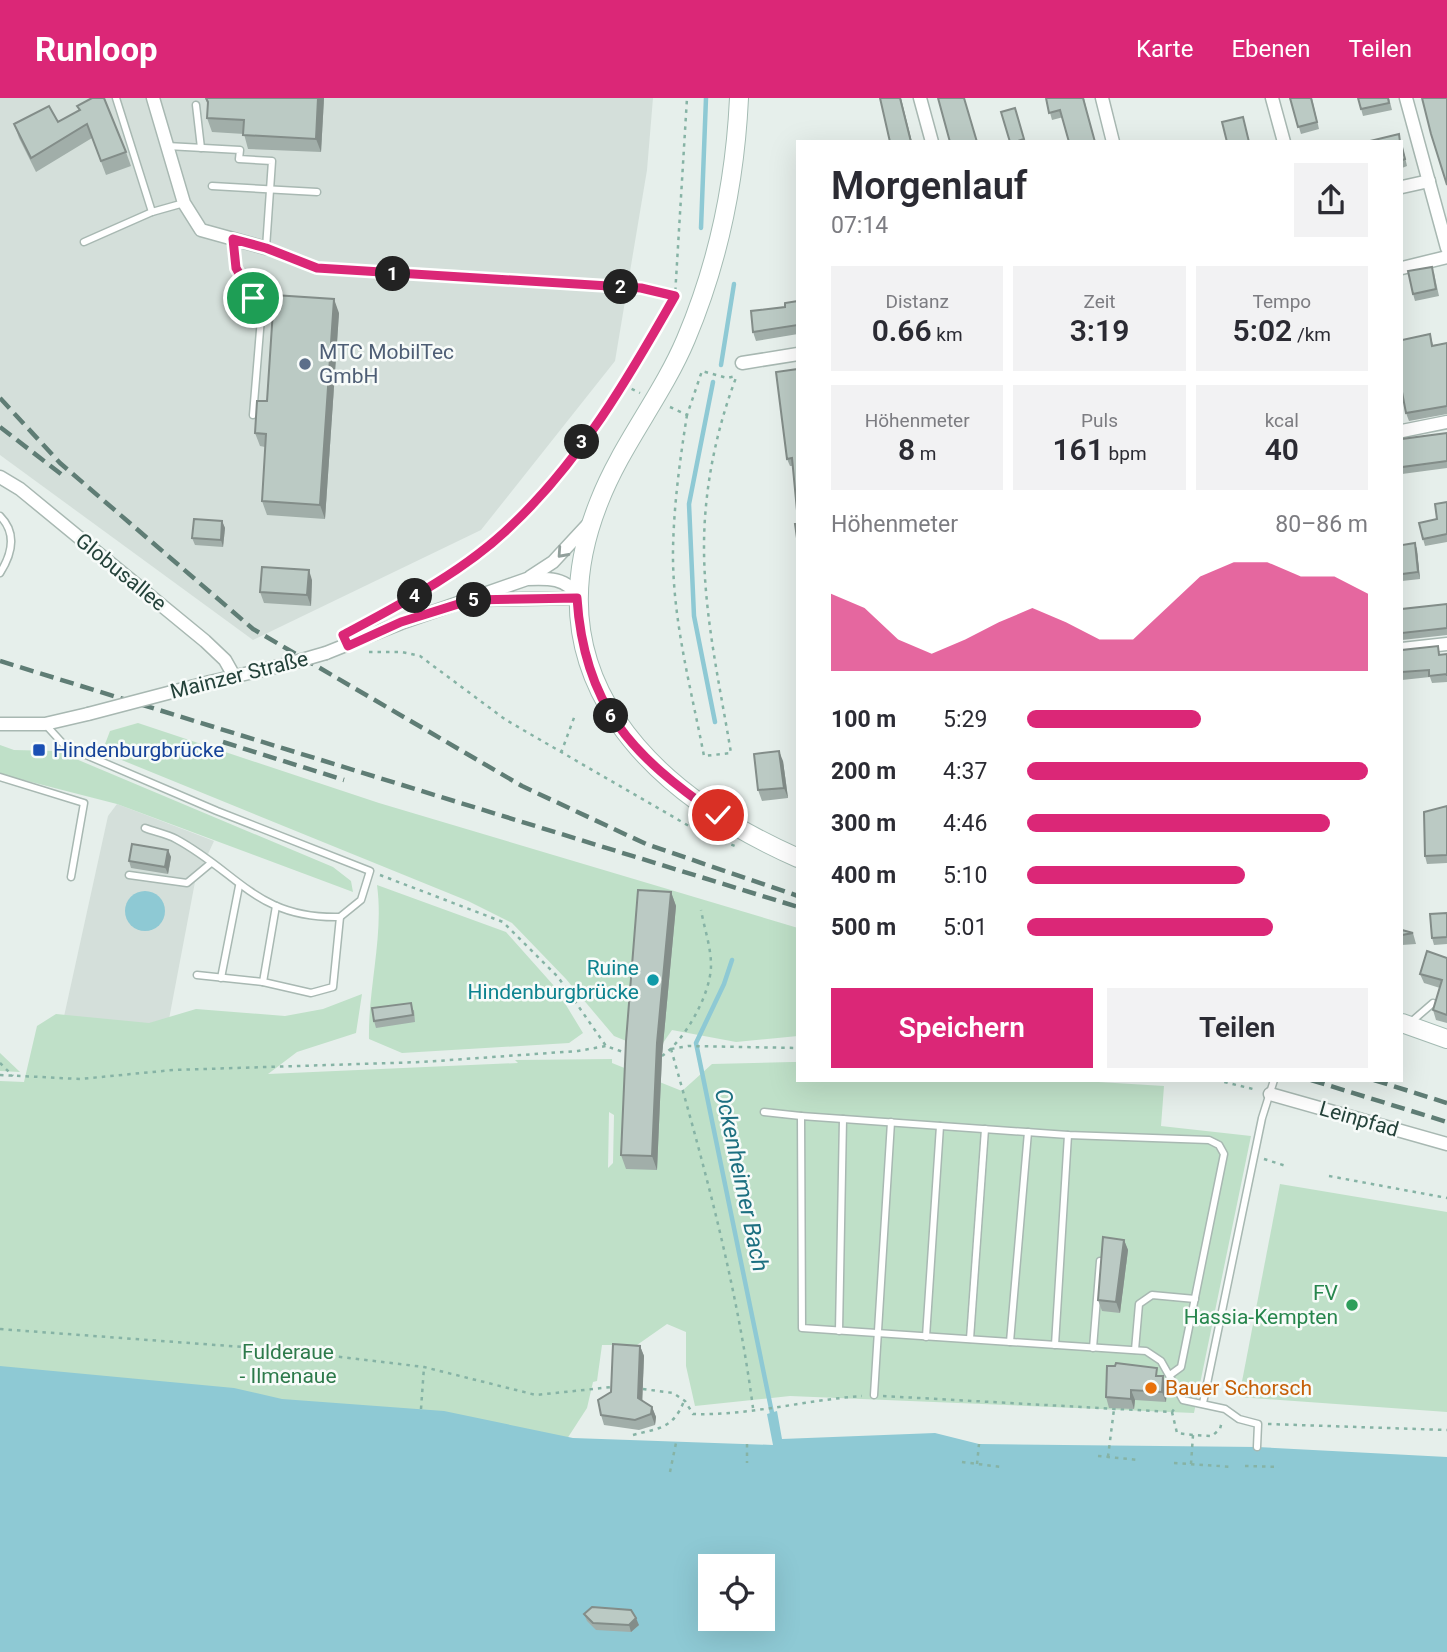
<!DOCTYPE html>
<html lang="de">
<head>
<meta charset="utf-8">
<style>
	body { margin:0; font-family:Roboto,sans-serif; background:#f2f2f3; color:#2b2b33; height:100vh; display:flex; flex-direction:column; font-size:26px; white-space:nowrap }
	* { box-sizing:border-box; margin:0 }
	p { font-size:23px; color:#7c7c81 }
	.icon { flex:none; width:38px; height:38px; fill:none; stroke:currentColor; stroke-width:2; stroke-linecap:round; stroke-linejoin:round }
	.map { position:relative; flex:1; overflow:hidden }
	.panel { position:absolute; left:796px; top:42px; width:607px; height:942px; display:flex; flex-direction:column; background:#fff; border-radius:0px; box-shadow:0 7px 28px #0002 }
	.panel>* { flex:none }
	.buttons { position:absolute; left:698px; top:1456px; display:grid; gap:14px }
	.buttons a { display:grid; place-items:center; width:77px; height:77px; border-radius:0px; background:#fff; box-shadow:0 7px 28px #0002; font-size:35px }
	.pin { position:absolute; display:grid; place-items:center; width:60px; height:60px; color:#fff; margin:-30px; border:4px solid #fff; border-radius:50%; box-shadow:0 2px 7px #0007 }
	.km { position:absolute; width:35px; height:35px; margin:-18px; border-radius:50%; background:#222; color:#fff; font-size:19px; line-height:35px; text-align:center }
	.round { display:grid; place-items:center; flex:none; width:74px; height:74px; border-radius:0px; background:#f2f2f3 }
	.head { display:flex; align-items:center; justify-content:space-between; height:119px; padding:0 35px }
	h1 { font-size:38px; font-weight:600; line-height:52px }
	.figures { display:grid; grid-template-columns:repeat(3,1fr); gap:10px; height:119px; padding:7px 35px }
	.figures div { display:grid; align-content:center; border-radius:0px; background:#f2f2f3; text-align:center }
	.figures b { font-size:30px; font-weight:600 }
	.figures small { font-size:19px; font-weight:400 }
	.figures p { font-size:19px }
	.chart { height:196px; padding:14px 35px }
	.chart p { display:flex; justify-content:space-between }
	.chart svg { width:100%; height:126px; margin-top:7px; fill:#db2777; opacity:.7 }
	.button { display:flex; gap:14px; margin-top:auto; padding:14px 35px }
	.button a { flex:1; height:80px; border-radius:0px; background:#db2777; color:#fff; font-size:28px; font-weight:600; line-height:80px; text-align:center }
	.button a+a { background:#f2f2f3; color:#2b2b33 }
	ul { padding:0 35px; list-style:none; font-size:23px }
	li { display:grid; grid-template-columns:112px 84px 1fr; align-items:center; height:52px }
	li i { height:18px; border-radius:9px; background:#db2777 }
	header { display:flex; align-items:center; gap:42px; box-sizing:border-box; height:98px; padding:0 35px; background:#db2777; color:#fff }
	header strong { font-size:33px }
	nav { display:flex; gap:38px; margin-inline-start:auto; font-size:24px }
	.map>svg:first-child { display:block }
	.built { fill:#d4dfda }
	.green { fill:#bfe0c8; fill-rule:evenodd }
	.water { fill:#8ec9d4; fill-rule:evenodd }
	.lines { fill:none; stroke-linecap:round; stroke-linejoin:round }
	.stream { stroke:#8ec9d4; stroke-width:4.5 }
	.lane-casing { stroke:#a8b8b2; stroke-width:9 }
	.street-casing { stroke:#a8b8b2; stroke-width:15 }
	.secondary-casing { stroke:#a4bbb3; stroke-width:20 }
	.path { stroke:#86b3a5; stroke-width:2.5; stroke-dasharray:3.5 5; stroke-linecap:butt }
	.lane { stroke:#fff; stroke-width:6 }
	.street { stroke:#fff; stroke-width:12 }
	.secondary { stroke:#fff; stroke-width:18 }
	.rail { stroke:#5f7d75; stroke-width:4.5; stroke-dasharray:14 7; stroke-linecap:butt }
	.street-bridge-casing { stroke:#a8b8b2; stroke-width:15; stroke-linecap:butt }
	.street-bridge { stroke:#fff; stroke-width:12 }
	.wall { fill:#a1aea9 }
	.shaded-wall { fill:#838d89 }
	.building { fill:#bbcac4; stroke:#838d89; stroke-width:2 }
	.oneway { stroke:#92a09c }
	.route-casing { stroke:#fff; stroke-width:14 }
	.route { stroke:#db2777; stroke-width:9 }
	.service-dot { fill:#5c6f8a; stroke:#f7fbf9; stroke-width:2.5 }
	.transit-dot { fill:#1a4fb4; stroke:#f7fbf9; stroke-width:2.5 }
	.culture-dot { fill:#0f9aa8; stroke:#f7fbf9; stroke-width:2.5 }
	.leisure-dot { fill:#2e9e5b; stroke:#f7fbf9; stroke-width:2.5 }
	.food-dot { fill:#e8710a; stroke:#f7fbf9; stroke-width:2.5 }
	.labels { text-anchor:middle; stroke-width:5; stroke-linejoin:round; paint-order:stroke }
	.service-label { font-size:21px; fill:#4e5e75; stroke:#f7fbf9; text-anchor:start }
	.street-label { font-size:21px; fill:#24423a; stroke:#f7fbf9 }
	.transit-label { font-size:21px; fill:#164399; stroke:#f7fbf9; text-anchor:start }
	.culture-label { font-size:21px; fill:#0d838f; stroke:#f7fbf9; text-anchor:end }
	.leisure-label { font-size:21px; fill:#27864d; stroke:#f7fbf9; text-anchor:end }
	.park-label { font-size:21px; fill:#2d7a4b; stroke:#f7fbf9 }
	.food-label { font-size:21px; fill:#c56008; stroke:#f7fbf9; text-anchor:start }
	.water-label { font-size:23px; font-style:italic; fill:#1c6f80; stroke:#f7fbf9 }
</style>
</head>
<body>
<header>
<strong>Runloop</strong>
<nav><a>Karte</a><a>Ebenen</a><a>Teilen</a></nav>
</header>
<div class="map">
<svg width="1447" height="1554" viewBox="0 0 1447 1554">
	<rect width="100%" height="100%" fill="#e6efeb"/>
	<g class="built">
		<path d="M0 0H653L647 72 615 263 481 432 253 542 0 357Z"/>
		<path d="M117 706 214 743 195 784 166 937 63 923 108 718Z"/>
	</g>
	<g class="green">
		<path d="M138 625 379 705 798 830V938L736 944 672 932 656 955 614 938 566 881 512 825 468 803 102 654 110 633Z"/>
		<path d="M0 647 14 652 57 653 333 769 351 783 353 794 117 706 0 676Z"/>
		<path d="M377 787 506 834 555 889 583 935 569 945 402 955 369 941C368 889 384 838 377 787Z"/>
		<path d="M362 896 356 935 297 954 268 976 518 965 515 962 612 961V965L682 993 712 966 792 964H798V982H1066L1164 988 1161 1028 1251 1038 1194 1315 790 1298 695 1308 686 1268V1234L667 1226 637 1247H602L597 1283 593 1284 587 1310 565 1344 0 1554V983L24 984 37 928 56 916 149 925 196 911 285 918 323 911ZM609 1014 614 1017 613 1065 608 1070Z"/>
		<path d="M0 955 20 974 0 973Z"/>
		<path d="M1280 1086 1447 1114V1314L1239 1299Z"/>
	</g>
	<g class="water">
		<circle cx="145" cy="813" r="20"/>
		<path d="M0 1268 234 1290 282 1301 444 1313 573 1340 773 1347 767 1316 777 1313 782 1341 935 1335 979 1346 1257 1349 1447 1359V1554H0ZM710 1468H763V1521H710Z"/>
	</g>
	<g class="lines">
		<g class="stream">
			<path d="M701 130 706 0"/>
			<path d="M721 267 734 186"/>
			<path d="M713 284 689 406 694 518 715 624"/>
			<path d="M732 862 724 886 696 945 772 1315"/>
		</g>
		<defs>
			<g id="lane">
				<path d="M116 0 152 114 184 105"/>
				<path d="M196 7 201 50"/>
				<path d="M167 48 240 52 239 61 272 63 266 150"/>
				<path d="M212 88 317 94"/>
				<path d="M233 141 236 170 261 220 253 317"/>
				<path d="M84 144 152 114"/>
				<path d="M0 418C17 435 12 456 0 475"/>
				<path d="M45 626 65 648 217 713 370 773 361 802 340 819C257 821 239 775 176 741 167 736 155 734 145 730"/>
				<path d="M0 679 84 705 71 779"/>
				<path d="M129 777 187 785 211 765"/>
				<path d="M276 808 263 884 311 895 333 889 340 819"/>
				<path d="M197 877 263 884"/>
				<path d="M221 880 239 788"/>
				<path d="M1411 924 1433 905"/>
				<path d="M764 1014 801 1018"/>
				<path d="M839 1233 843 1021"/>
				<path d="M926 1239 940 1028"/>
				<path d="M970 1241 985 1031"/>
				<path d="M1010 1244 1028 1034"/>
				<path d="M1055 1247 1068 1037"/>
				<path d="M1093 1250 1100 1163"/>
				<path d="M1135 1252 1139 1206 1152 1197 1195 1201"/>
				<path d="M1170 1277 1181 1269 1224 1056 1219 1047 1209 1042 1068 1037 801 1018 802 1230 1146 1253 1161 1263 1183 1302 1225 1311 1239 1321 1258 1326 1257 1349"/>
				<path d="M874 1297 891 1024"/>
				<path d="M1203 1305 1262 1020 1274 982"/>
			</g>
			<g id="street">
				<path d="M153 0 184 105 201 132 266 150"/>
				<path d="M920 0 932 44"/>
				<path d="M1102 0 1113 44"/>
				<path d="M1272 0 1284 44"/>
				<path d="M1406 0 1447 150"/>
				<path d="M1402 89 1429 83"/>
				<path d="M1402 170 1447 159"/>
				<path d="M742 265 798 256"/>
				<path d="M1402 333 1447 324"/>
				<path d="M0 379 20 391 205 543 225 562 234 578"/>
				<path d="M530 479 553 464 591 423"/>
				<path d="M1402 551 1447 546"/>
				<path d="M326 555 401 525 527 481C546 480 569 479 577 500L472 502"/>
				<path d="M210 584 288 566"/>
				<path d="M0 626H45L88 616"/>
				<path d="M1270 996 1447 1046"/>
			</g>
			<g id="secondary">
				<path d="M739 0C735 85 719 163 686 241 662 298 621 347 599 404 530 577 649 694 798 760"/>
				<path d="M1402 925 1447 941"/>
			</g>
		</defs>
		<use href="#lane" class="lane-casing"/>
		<use href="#street" class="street-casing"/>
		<use href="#secondary" class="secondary-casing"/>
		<g class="path">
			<path d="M277 154 317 171 641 190 675 198"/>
			<path d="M624 287 640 295"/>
			<path d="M670 309 687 317 702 273 727 280 736 278"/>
			<path d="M687 317C680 361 674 405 673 451 672 521 691 590 704 658L731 655C720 588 704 518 704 449 704 391 716 332 737 277"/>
			<path d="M377 518 427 492 511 428 549 388 624 287 675 198 687 0"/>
			<path d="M369 554H402L420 558 506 622 701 735 735 748"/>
			<path d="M561 655 575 617"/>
			<path d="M380 777 503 824 558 879 606 948 626 955"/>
			<path d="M671 951C705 1070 737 1188 753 1310"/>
			<path d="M671 951 688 948 798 950"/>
			<path d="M662 958C685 942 711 896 711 867 711 849 704 829 701 812"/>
			<path d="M0 965 13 978"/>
			<path d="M0 977 80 981 173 972 422 964 578 953 606 948"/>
			<path d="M1216 982 1257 992"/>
			<path d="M1264 1061 1286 1068"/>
			<path d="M1329 1078 1447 1100"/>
			<path d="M0 1231 283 1252 424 1269 536 1297 612 1289"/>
			<path d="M643 1291 673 1295 685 1303 693 1316C747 1318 806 1302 862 1298"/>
			<path d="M883 1298 1172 1314 1175 1310"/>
			<path d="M421 1311 424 1269"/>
			<path d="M1172 1314 1177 1335 1193 1337"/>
			<path d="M1268 1326 1447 1332"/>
			<path d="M633 1337C659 1330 673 1331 684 1303"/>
			<path d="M747 1346V1365"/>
			<path d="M1098 1358 1139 1362"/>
			<path d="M1108 1359 1114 1311"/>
			<path d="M962 1364 1001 1369"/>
			<path d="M1174 1365 1233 1369"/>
			<path d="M977 1366 979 1346"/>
			<path d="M1191 1366 1193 1337 1212 1338 1220 1331 1222 1323"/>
			<path d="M1245 1368 1279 1369"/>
			<path d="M670 1374 676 1345"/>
		</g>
		<use href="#lane" class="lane"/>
		<use href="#street" class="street"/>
		<use href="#secondary" class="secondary"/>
		<g class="rail">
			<path d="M0 300 60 365 253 531 522 688 646 746 798 798"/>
			<path d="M0 329 61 376"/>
			<path d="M0 563 798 809"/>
			<path d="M223 644 344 682"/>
			<path d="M1311 982 1447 1024"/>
			<path d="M1374 982 1447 1005"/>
		</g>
		<defs>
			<g id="street-bridge">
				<path d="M288 566 326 555"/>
				<path d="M88 616 210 584"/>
			</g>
		</defs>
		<use href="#street-bridge" class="street-bridge-casing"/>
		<use href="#street-bridge" class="street-bridge"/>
	</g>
	<g class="wall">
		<path d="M205 0H324L321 54 248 51 244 36 212 34 207 20 208 7Z"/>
		<path d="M1046 0H1084L1087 13 1052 22Z"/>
		<path d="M1290 0H1312L1319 31 1301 36Z"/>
		<path d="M1358 0H1389L1392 12 1363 18Z"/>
		<path d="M77 8 126 54 131 68 106 77 92 40 36 74 19 40 14 26 58 24 79 13Z"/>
		<path d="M1402 46 1407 68 1402 70Z"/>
		<path d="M1434 175 1439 198 1415 203 1413 196Z"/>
		<path d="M798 203V236L756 243 753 234 785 209Z"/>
		<path d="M339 215 325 421 267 417 262 403 265 349 260 348 255 335 267 303Z"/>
		<path d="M1430 236 1433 247 1447 245V316L1409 323 1406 315Z"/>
		<path d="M798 271 793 368H790L787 361Z"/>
		<path d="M1447 335V370L1402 376V341Z"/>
		<path d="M1447 404V444L1425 448 1423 441 1437 421Z"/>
		<path d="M222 423 225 430 223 449 195 447 192 440Z"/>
		<path d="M1415 445 1417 452 1420 481 1402 483V447Z"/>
		<path d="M312 482 311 508 264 505 260 494Z"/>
		<path d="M1447 506V537L1402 542V511Z"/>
		<path d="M1402 552 1441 556H1447V584L1432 585 1430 579 1402 582Z"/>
		<path d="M783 663 788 700 762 703 758 692Z"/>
		<path d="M1447 708V765L1427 766 1425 758Z"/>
		<path d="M168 752 171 759 168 776 131 770 129 763Z"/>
		<path d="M671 794 676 808 662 958 657 1072 626 1071 621 1057Z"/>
		<path d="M1447 815V846L1434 847 1432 840Z"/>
		<path d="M1402 832 1413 835 1416 846 1402 847Z"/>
		<path d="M1447 860V925L1436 922 1433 912 1440 890 1424 885 1420 876Z"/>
		<path d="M414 912 415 924 376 930 374 923Z"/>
		<path d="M1124 1142 1128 1152 1120 1215 1102 1213 1098 1202Z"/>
		<path d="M640 1248 644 1258 642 1303 652 1309 656 1319 655 1327 639 1332 604 1327 601 1317 611 1294Z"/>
		<path d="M1160 1278 1167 1289 1166 1304 1135 1302 1134 1311 1109 1310 1106 1299Z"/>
		<path d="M584 1516 639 1527 631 1534 596 1532 587 1523Z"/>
	</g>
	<g class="shaded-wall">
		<path d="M318 0H324L321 54 316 41Z"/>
		<path d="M900 0H901L912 44H911Z"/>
		<path d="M334 201 339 215 325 421 320 407Z"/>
		<path d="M222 423 225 430 223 449 221 442Z"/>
		<path d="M1415 445 1417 452 1420 481 1418 474Z"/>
		<path d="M309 472 312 482 311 508 307 497Z"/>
		<path d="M779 653 783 663 788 700 784 690Z"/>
		<path d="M168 752 171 759 168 776 165 769Z"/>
		<path d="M671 794 676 808 662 958 657 1072 652 1058 657 945Z"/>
		<path d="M1124 1142 1128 1152 1120 1215 1116 1204Z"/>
		<path d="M640 1248 644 1258 642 1310 638 1300Z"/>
		<path d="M1163 1278 1167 1289 1166 1304 1162 1294Z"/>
		<path d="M1131 1292 1135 1302 1134 1311 1131 1301Z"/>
		<path d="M652 1309 656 1319 655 1327 651 1316Z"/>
		<path d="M636 1520 639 1527 631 1534 629 1527Z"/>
	</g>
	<g class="building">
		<path d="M92 0H104L126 54 101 63 87 26 31 60 14 26 49 8 58 24 80 12 77 8Z"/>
		<path d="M206 0H318L316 41 243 37 244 22 207 20 208 4Z"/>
		<path d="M880 0H900L911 44H890Z"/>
		<path d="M938 0H964L977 44H950Z"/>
		<path d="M1046 0H1083L1095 44H1069L1060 12 1049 15Z"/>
		<path d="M1290 0H1311L1317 24 1298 29Z"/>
		<path d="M1358 0H1388L1389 5 1361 11Z"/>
		<path d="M1422 0H1447V87L1431 36Z"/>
		<path d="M1015 10 1024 41 1015 44H1010L1001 14Z"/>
		<path d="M1243 19 1249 44H1227L1222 24Z"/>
		<path d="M1399 36 1400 44H1366Z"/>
		<path d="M1402 49 1405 61 1402 62Z"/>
		<path d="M1432 169 1436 191 1413 196 1408 173Z"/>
		<path d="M274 197 334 201 320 407 262 403 266 336 255 335 257 303H267Z"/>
		<path d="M798 203V227L753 234 751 213 785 209V205Z"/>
		<path d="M1430 236 1432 248 1447 245V308L1406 315 1402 294V242Z"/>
		<path d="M798 271V423L792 360 787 361 776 274Z"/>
		<path d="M1447 335V363L1402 369V341Z"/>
		<path d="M1447 404V436L1423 441 1419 425 1437 421 1435 406Z"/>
		<path d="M194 421 222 423 221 442 192 440Z"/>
		<path d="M795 426H798V447Z"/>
		<path d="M1415 445 1418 474 1402 476V447Z"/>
		<path d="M262 469 309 472 307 497 260 494Z"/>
		<path d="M1447 506V530L1402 535V511Z"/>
		<path d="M1438 548 1439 557 1447 556V578V576L1429 578V572L1402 574V552Z"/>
		<path d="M779 653 784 690 758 692 754 656Z"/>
		<path d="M1447 708V757L1425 758 1424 714Z"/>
		<path d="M132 746 168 752 165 769 129 763Z"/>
		<path d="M638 792 671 794 657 945 652 1058 621 1057 626 943Z"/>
		<path d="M1447 815V839L1432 840 1430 816Z"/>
		<path d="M1402 832 1413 835 1402 837Z"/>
		<path d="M1427 853 1447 860V917L1433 912 1442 882 1420 876Z"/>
		<path d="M411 905 413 917 374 923 372 910Z"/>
		<path d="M1103 1139 1124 1142 1116 1204 1098 1202Z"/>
		<path d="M613 1246 640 1248 638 1300 652 1309 651 1316 635 1322 601 1317 598 1302 611 1294Z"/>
		<path d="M1116 1265 1157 1270 1156 1278H1163L1162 1294 1131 1292V1301L1106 1299 1107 1268H1115Z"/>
		<path d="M592 1509 631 1512 636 1520 629 1527 593 1525 584 1516Z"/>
	</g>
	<defs><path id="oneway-chevron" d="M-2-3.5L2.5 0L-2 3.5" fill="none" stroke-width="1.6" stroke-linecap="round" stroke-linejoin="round" transform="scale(1.75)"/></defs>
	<use class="oneway" href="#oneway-chevron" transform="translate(562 455) rotate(132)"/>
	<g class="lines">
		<defs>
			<path id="route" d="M253 200 236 170 233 141 266 150 317 170 641 190 675 198C629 279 580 363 512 427 465 473 401 506 343 537L348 548 401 524 471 502 577 500C584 608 632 658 718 717"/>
		</defs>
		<use href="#route" class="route-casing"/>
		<use href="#route" class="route"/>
	</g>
	<circle class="service-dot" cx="305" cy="266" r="7"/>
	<rect class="transit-dot" x="32" y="645" width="14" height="14" rx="3.5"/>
	<circle class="culture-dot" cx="653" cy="882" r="7"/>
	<circle class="leisure-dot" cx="1352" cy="1207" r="7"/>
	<circle class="food-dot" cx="1151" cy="1290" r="7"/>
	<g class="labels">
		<g class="service-label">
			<text x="319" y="261">MTC MobilTec<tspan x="319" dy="24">GmbH</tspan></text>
		</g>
		<g class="street-label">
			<text transform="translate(121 474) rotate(39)" y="7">Globusallee</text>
			<text transform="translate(239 577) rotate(-14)" y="7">Mainzer Straße</text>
			<text transform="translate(1359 1021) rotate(16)" y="7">Leinpfad</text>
		</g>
		<g class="transit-label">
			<text x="53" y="659">Hindenburgbrücke</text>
		</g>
		<g class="culture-label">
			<text x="639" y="877">Ruine<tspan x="639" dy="24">Hindenburgbrücke</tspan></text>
		</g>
		<g class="leisure-label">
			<text x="1338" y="1202">FV<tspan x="1338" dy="24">Hassia-Kempten</tspan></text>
		</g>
		<g class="park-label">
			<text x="288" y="1261">Fulderaue<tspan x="288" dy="24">- Ilmenaue</tspan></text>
		</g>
		<g class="food-label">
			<text x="1165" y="1297">Bauer Schorsch</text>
		</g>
		<g class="water-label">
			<text transform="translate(742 1082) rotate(78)" y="8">Ockenheimer Bach</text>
		</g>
	</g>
</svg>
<div class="buttons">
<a><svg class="icon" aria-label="locate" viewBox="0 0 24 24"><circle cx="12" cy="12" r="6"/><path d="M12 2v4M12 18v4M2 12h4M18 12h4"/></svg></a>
</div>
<div class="pin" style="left:253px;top:200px;background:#1e9e55"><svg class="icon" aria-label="arrive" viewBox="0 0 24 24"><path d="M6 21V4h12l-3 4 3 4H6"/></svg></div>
<div class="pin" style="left:718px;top:717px;background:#d93025"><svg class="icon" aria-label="check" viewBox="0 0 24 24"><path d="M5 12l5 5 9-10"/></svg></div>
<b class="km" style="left:393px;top:176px">1</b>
<b class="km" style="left:621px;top:189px">2</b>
<b class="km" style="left:582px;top:344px">3</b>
<b class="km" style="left:415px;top:498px">4</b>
<b class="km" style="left:474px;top:502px">5</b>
<b class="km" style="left:611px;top:618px">6</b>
<section class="panel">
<div class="head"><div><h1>Morgenlauf</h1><p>07:14</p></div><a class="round"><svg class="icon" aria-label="share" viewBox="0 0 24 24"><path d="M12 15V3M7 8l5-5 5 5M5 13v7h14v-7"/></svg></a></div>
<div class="figures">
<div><p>Distanz</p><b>0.66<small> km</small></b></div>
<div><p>Zeit</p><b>3:19</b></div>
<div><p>Tempo</p><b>5:02<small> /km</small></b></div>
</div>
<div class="figures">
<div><p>Höhenmeter</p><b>8<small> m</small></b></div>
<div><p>Puls</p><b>161<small> bpm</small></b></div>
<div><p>kcal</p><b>40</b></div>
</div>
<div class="chart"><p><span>Höhenmeter</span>80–86 m</p>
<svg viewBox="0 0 160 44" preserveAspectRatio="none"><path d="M0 44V17L10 22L20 33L30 38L40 33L50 27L60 22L70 27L80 33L90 33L100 22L110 11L120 6L130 6L140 11L150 11L160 17V44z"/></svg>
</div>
<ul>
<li><b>100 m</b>5:29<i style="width:51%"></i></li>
<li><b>200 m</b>4:37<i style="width:100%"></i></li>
<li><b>300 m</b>4:46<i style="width:89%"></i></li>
<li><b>400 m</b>5:10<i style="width:64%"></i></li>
<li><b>500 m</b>5:01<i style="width:72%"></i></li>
</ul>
<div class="button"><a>Speichern</a><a>Teilen</a></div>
</section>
</div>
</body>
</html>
